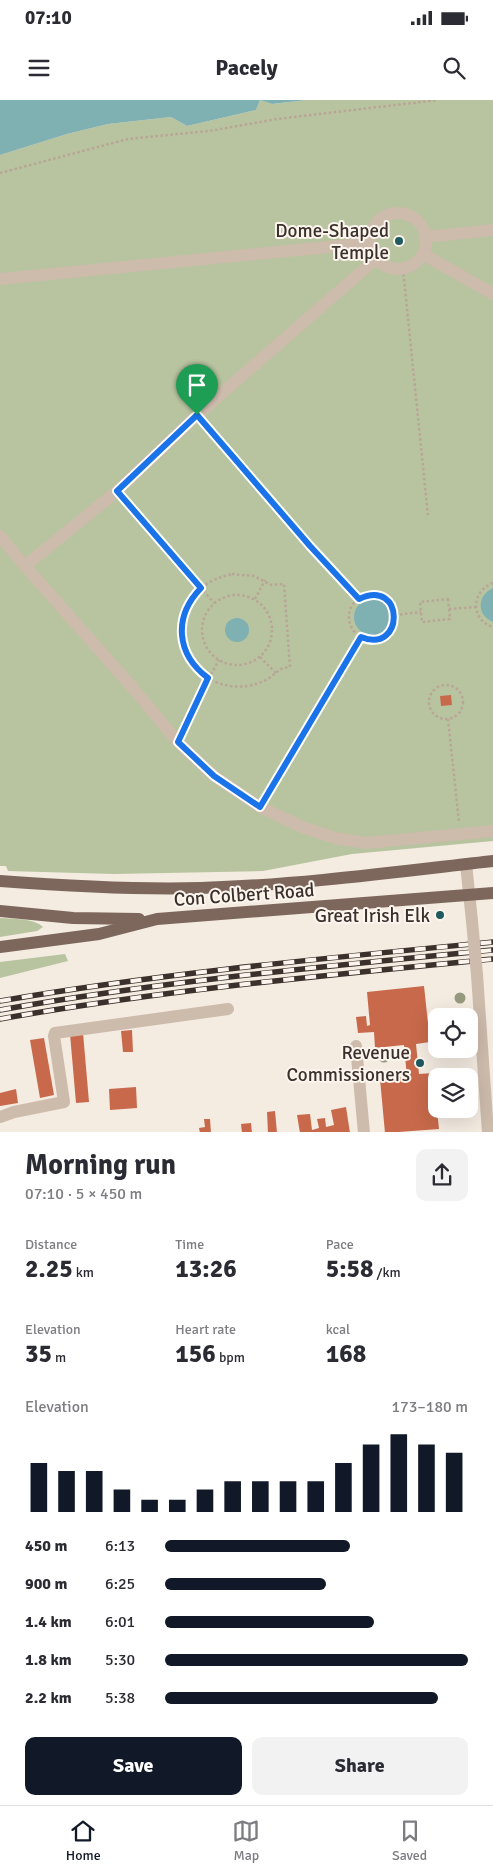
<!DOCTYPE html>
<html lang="en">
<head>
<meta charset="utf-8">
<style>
	body { margin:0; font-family:Signika,sans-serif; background:#f2f2f3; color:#2b2b33; height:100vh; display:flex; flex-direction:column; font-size:19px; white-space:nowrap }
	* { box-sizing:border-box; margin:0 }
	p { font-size:16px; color:#7c7c81 }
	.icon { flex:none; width:28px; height:28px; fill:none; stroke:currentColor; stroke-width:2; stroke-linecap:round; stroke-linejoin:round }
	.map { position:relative; height:1032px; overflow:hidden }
	.panel { display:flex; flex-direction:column; background:#fff; flex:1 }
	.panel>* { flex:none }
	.fabs { position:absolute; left:428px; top:908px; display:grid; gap:10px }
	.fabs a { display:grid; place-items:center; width:50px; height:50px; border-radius:10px; background:#fff; box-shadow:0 5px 20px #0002; font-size:25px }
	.pin { position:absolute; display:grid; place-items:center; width:42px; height:42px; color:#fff; margin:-51px -21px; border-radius:50% 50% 50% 0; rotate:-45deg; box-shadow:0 0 5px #0007 }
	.pin .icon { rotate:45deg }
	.round { display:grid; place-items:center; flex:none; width:52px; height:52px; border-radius:10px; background:#f2f2f3 }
	.summary { display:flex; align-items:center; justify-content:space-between; height:85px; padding:0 25px }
	h1 { font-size:28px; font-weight:700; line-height:38px }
	.stats { display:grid; grid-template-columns:repeat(3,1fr); gap:8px; height:85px; padding:5px 25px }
	.stats div { display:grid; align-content:center }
	.stats b { font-size:25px; font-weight:700 }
	.stats small { font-size:14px; font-weight:400 }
	.stats p { font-size:14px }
	.chart { height:140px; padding:10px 25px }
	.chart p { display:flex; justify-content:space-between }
	.chart svg { width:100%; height:90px; margin-top:5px; stroke:#111827; stroke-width:6 }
	.action { display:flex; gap:10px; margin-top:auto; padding:10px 25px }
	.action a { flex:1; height:58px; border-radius:10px; background:#111827; color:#fff; font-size:20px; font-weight:700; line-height:58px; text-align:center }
	.action a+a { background:#f2f2f3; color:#2b2b33 }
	ul { padding:0 25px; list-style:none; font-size:16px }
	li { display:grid; grid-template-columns:80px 60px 1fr; align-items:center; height:38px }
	li i { height:12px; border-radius:6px; background:#111827 }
	.status { display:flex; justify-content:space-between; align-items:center; height:35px; padding:0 25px; background:#fff; direction:ltr }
	.status svg { height:14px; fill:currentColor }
	header { display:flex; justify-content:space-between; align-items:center; height:65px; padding:0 25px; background:#fff; font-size:22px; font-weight:700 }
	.menu { display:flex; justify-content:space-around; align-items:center; height:70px; border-top:1px solid #e1e1e2; background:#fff; font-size:14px; color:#7c7c81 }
	.menu a { display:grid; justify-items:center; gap:2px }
	.menu .on { color:#111827 }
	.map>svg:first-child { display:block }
	.green { fill:#b8c4a0 }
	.water { fill:#7fb0b2 }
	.building { fill:#c8694b }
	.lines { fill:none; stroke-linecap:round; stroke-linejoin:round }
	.path { stroke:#b9a596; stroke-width:2.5; stroke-dasharray:2.5 2.5; stroke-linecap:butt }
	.minor { stroke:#cdbbac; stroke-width:12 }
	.major { stroke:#7d675c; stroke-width:12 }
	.rail-casing { stroke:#3b302b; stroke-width:5.5 }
	.rail { stroke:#fbf5ee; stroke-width:4; stroke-dasharray:11; stroke-linecap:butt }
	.minor-bridge { stroke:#cdbbac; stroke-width:12 }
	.tree { fill:#969b7f }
	.route-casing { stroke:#fff; stroke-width:10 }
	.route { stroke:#1a73e8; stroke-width:6 }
	.poi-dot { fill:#1f5a5e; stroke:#fbf5ee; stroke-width:2 }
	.labels { text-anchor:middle; stroke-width:4; stroke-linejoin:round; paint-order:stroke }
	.poi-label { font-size:19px; fill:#3b302b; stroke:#fbf5ee; text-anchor:end }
	.street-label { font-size:19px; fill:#3b302b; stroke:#fbf5ee }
</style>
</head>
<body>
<div class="status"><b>07:10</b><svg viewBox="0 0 49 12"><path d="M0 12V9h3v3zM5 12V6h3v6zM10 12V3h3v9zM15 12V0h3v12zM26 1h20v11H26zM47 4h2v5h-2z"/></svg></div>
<header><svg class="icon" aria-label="menu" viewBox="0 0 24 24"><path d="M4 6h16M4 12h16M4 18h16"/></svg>Pacely<svg class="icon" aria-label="search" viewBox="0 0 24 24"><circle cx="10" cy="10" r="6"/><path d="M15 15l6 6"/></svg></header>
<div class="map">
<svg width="493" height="1033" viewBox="0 0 493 1033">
	<rect width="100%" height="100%" fill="#f4ebe1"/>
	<g class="green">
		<path d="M260 0 272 4 307 0H493V741L352 754 263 771 114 774 8 771 6 766H0V55L67 34 108 24 171 17 187 26 256 10Z"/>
		<path d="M0 818C13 819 34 818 43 827L37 831 0 837Z"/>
		<path d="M65 854 68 861 0 878V862Z"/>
	</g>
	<g class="water">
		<path d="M0 0H307L272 4 260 0 256 10 187 26 171 17 108 24 67 34 0 55Z"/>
		<path d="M493 488V522C476 515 477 495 493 488Z"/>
		<circle cx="372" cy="517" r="18"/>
		<circle cx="237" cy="530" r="12"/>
	</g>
	<g class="building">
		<path d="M451 595 452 605 441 606 440 596Z"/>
		<path d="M424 886 430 942 416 944 419 974 433 973 439 1029 385 1033 380 979 407 977 404 945 375 948 374 932 358 933 356 917 366 916 367 926 370 925 367 892Z"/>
		<path d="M132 930 133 952H123L121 931Z"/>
		<path d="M83 933 89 1002 76 1003 70 934Z"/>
		<path d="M44 938 54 995 40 998 30 940Z"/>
		<path d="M136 987 137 1008 110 1010 109 989Z"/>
		<path d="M16 989 18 1003 0 1006V993Z"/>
		<path d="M346 1007 350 1033H300L297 1015 310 1014 312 1030 319 1028 317 1019 325 1018 326 1027 334 1025 331 1010Z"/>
		<path d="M275 1011 277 1033H268L267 1012Z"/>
		<path d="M204 1019H210L211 1033H200L199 1028 205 1027Z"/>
		<path d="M251 1023 252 1033H242L241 1024Z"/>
	</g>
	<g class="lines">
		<g class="path">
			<path d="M0 73 128 39 209 31 277 19 438 0"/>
			<path d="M403 169 428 416"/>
			<path d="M206 325 310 446 359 499"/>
			<path d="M125 400 214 503"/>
			<path d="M232 474 254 476 271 485 284 484 290 567C278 568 278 572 268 579 257 585 243 588 230 586 179 579 165 508 210 482 217 478 224 476 232 474Z"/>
			<path d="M493 483C471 491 470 520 493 527"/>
			<circle cx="372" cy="517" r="23"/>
			<circle cx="237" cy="530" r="35"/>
			<path d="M255 499 265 480"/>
			<path d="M448 499 450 519 422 522 420 502Z"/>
			<path d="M449 509 476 507"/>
			<path d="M395 515 421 512"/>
			<path d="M260 557 276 573"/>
			<circle cx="446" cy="602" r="17"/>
			<path d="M448 619 459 722"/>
			<path d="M184 628 202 590 219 560"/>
			<path d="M268 695 361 537"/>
		</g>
		<g class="minor">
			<circle cx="398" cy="141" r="28"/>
			<path d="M426 137 493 130"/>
			<path d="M423 154 493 194"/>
			<path d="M0 179 370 143"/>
			<path d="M0 436 25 466 132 587 178 642 214 676 260 707 302 727 335 738 366 743 493 731"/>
			<path d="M25 466 117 391 197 315 376 159"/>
			<path d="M466 764 472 821"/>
			<path d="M477 875 488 1033"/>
			<path d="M356 946 364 1033"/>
			<path d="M0 1017 14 1012 64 1002 54 936 55 933 228 909"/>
		</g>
		<g class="major">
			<path d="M0 781C67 786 134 790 201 788 299 785 396 772 493 761"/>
			<path d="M0 811 73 818 139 819"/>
			<path d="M0 847 99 834 157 819 493 793"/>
		</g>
		<defs>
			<g id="rail">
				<path d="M0 901C163 873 328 858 493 842"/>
				<path d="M0 910C163 881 328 866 493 850"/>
				<path d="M0 919C163 890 328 875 493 859"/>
			</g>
		</defs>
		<use href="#rail" class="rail-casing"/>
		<use href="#rail" class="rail"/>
		<path class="minor-bridge" d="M472 821 477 875"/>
	</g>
	<g class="tree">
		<circle cx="460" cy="898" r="5.5"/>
		<circle cx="384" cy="957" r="5.5"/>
	</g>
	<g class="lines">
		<defs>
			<path id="route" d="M197 315 310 446 359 499C405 477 405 555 361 537L260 707 214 676 178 642 208 578C176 554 173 517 201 488L117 391Z"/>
		</defs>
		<use href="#route" class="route-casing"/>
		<use href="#route" class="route"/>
	</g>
	<g class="poi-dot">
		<circle cx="399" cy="141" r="5"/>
		<circle cx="440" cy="815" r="5"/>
		<circle cx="420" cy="963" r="5"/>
	</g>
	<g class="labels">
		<g class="poi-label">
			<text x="389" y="137">Dome-Shaped<tspan x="389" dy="22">Temple</tspan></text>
			<text x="430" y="822">Great Irish Elk</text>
			<text x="410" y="959">Revenue<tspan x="410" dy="22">Commissioners</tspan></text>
		</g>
		<g class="street-label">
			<text transform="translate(244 794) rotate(-4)" y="7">Con Colbert Road</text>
		</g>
	</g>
</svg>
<div class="fabs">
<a><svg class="icon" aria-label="locate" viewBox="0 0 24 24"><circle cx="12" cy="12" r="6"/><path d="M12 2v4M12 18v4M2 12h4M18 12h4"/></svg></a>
<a><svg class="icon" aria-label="layers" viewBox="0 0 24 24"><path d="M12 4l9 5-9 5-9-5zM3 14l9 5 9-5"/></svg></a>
</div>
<div class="pin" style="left:197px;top:315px;background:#1e9e55"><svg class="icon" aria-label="arrive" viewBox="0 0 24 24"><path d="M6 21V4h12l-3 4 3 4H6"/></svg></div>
</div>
<section class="panel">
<div class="summary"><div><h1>Morning run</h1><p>07:10 · 5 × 450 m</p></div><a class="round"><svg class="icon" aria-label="share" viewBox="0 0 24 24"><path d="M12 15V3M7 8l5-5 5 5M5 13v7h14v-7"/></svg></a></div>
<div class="stats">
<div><p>Distance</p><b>2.25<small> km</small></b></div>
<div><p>Time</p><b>13:26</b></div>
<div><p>Pace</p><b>5:58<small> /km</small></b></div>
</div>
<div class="stats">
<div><p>Elevation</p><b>35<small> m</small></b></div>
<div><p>Heart rate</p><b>156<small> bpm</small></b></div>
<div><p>kcal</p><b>168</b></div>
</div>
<div class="chart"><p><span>Elevation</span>173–180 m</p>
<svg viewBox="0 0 160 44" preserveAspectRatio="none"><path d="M5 44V20M15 44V24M25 44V24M35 44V33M45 44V38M55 44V38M65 44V33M75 44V29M85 44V29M95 44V29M105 44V29M115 44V20M125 44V11M135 44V6M145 44V11M155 44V15"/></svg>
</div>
<ul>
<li><b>450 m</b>6:13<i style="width:61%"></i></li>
<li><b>900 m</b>6:25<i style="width:53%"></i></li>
<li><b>1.4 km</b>6:01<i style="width:69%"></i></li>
<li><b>1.8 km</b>5:30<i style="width:100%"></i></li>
<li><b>2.2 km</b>5:38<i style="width:90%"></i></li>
</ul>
<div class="action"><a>Save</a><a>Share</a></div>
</section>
<nav class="menu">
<a class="on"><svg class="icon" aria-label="home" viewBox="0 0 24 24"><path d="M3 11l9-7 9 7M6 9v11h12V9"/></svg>Home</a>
<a><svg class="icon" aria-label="map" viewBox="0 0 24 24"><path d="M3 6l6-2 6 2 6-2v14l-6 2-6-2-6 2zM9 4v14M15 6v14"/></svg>Map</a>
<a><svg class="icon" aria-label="saved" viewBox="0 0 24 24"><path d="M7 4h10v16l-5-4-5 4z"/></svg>Saved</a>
</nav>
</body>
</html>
